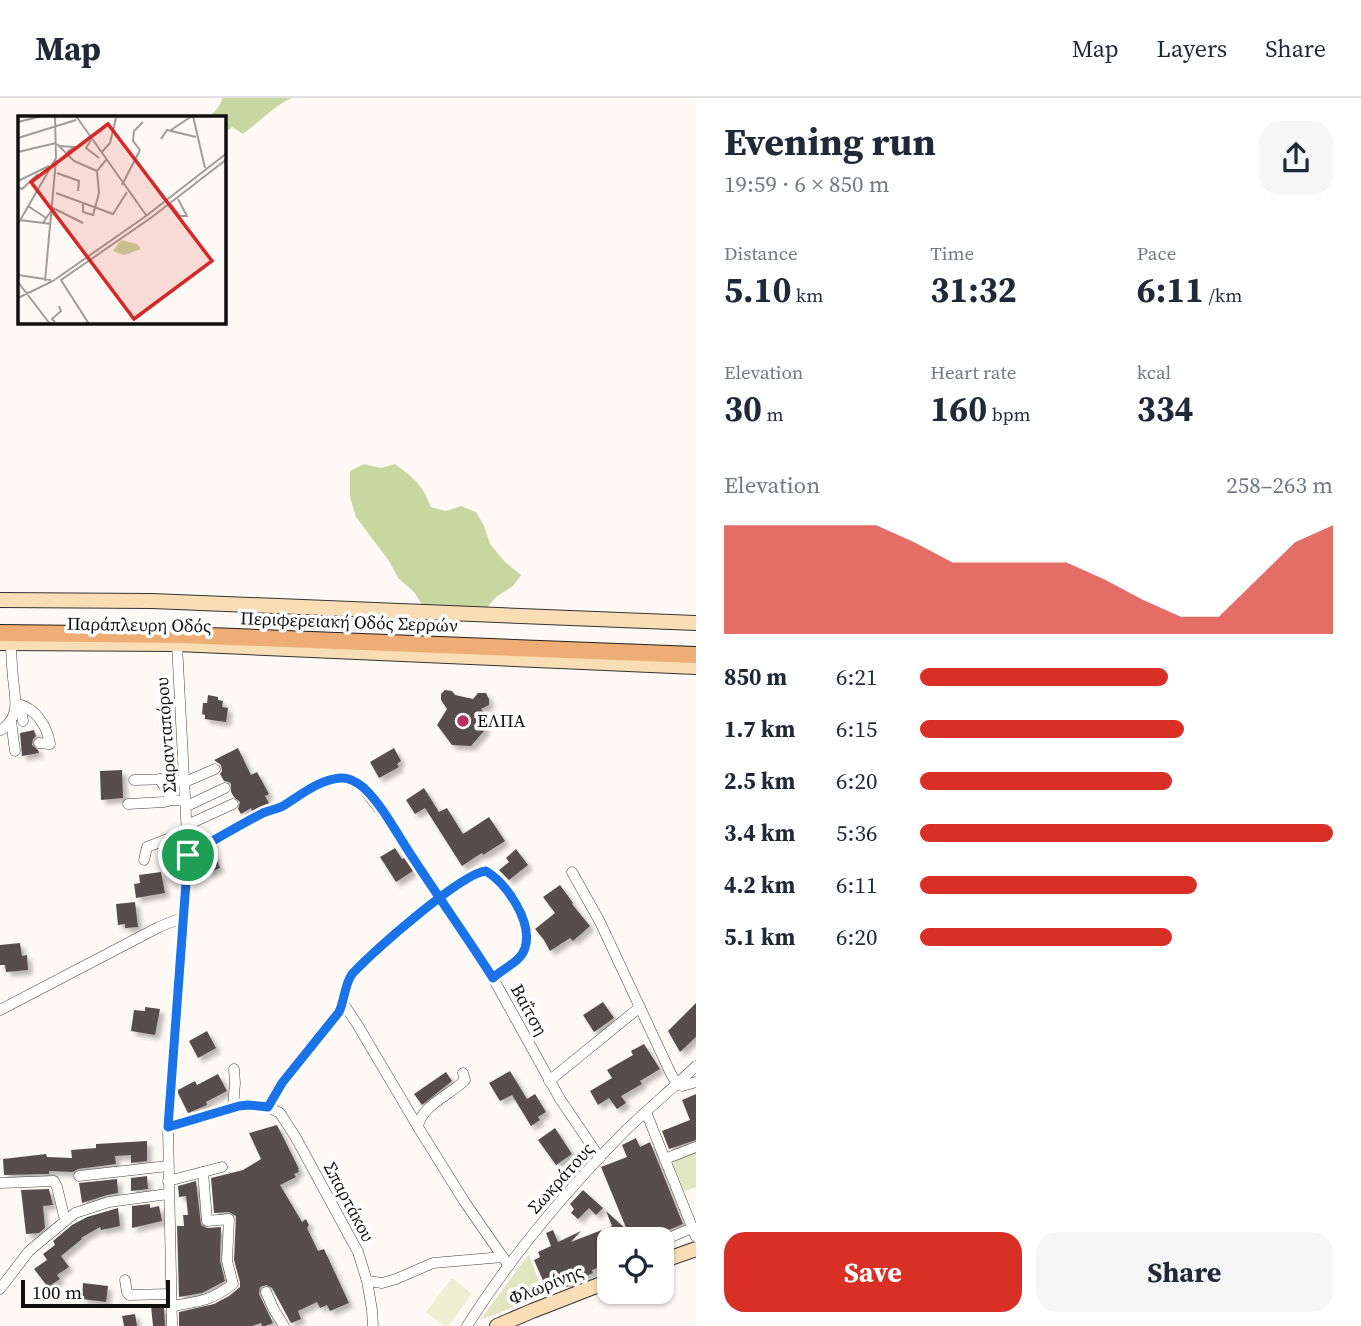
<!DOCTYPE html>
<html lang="en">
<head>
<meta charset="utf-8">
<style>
	body { margin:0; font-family:"Source Serif 4",serif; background:#f6f6f7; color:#1f2937; height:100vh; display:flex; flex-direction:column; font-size:26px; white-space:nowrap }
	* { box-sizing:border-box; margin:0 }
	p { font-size:23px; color:#747a83 }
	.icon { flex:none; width:38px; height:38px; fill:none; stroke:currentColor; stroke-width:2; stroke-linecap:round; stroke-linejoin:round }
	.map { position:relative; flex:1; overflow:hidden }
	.side { display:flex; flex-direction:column; background:#fff; width:665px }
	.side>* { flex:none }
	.buttons { position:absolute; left:597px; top:1129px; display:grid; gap:14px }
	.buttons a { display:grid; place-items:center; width:77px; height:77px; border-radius:14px; background:#fff; box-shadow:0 2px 5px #0004; font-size:35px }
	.scale { position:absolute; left:21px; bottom:18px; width:149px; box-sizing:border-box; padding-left:7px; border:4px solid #101010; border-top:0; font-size:19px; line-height:24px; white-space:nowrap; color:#101010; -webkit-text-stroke:5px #fff; paint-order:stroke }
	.pin { position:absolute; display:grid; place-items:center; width:60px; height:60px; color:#fff; margin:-30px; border:4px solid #fff; border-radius:50%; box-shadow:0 2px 7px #0007 }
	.round { display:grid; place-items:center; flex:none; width:74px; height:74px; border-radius:21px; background:#f6f6f7 }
	.overview { display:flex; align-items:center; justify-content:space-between; height:119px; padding:0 28px }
	h1 { font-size:38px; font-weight:700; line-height:52px }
	.stats { display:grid; grid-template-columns:repeat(3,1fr); gap:10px; height:119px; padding:7px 28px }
	.stats div { display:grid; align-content:center }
	.stats b { font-size:35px; font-weight:700 }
	.stats small { font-size:19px; font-weight:400 }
	.stats p { font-size:19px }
	.chart { height:196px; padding:14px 28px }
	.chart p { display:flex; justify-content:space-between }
	.chart svg { width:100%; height:126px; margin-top:7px; fill:#d93025; opacity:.7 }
	.primary-button { display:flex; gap:14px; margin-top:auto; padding:14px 28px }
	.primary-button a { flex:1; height:80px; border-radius:21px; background:#d93025; color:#fff; font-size:28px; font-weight:700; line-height:80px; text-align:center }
	.primary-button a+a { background:#f6f6f7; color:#1f2937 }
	ul { padding:0 28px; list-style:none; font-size:23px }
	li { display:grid; grid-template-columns:112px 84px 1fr; align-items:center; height:52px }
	li i { height:18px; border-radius:9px; background:#d93025 }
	header { display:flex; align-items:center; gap:42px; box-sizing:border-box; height:98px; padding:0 35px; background:#fff; border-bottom:2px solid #e0e1e3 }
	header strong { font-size:33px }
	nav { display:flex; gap:38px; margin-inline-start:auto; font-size:24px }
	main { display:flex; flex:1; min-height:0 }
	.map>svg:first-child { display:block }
	.green { fill:#e0e7c0 }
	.forest { fill:#c8d7a0 }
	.pitch { fill:#edefd1 }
	.building { fill:#584e4d; filter:url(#shadow) }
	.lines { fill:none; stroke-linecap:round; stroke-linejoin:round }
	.street-casing { stroke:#434343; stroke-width:11 }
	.secondary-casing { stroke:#323232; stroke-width:16 }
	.primary-casing { stroke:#212121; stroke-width:18 }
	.street { stroke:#fff; stroke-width:10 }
	.secondary { stroke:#f9deb5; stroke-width:14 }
	.primary { stroke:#eead75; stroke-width:16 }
	.route-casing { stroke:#fff; stroke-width:14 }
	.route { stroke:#1a73e8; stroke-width:9 }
	.poi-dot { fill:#b7325f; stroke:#fff; stroke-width:2.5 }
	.labels { text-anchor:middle; stroke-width:7; stroke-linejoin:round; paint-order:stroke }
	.street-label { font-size:18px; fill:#101010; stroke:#fff }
	.poi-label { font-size:18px; fill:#101010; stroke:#fff; text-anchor:start }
	.inset-road { fill:none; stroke:#9f9c99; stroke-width:2 }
	.view { fill:#d62828; fill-opacity:0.15; stroke:#d62828; stroke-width:3.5 }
	.inset-edge { fill:none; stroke:#101010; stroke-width:3.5 }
</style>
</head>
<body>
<header>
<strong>Map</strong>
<nav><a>Map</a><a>Layers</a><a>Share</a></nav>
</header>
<main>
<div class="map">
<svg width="696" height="1228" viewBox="0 0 696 1228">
	<defs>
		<filter id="shadow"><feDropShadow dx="4.5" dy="4.5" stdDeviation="2" flood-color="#0004"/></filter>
	</defs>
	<rect width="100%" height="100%" fill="#fef9f5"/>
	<g class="green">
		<path d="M696 1055V1089L684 1093 673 1066 676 1062Z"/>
		<path d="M529 1156 544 1198 480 1222Z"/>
	</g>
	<g class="forest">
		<path d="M222 0H292C273 8 260 24 243 36L232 29 224 36V19H207C214 16 221 7 222 0Z"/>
		<path d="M364 366 381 370 395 366C415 381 422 386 431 409L446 413 461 408 476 414 484 428 490 446 505 464 521 477 513 488 496 499 484 513 424 510 414 494 398 480 389 463 356 419 350 399V373Z"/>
	</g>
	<path class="pitch" d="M452 1180 472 1196 448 1228H444L426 1214Z"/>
	<g class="building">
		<path d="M445 592 452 593 455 597 473 601 478 595H486L489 601V607L481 611 487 618 484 633 471 648 452 647 437 627 447 611 441 602V596Z"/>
		<path d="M208 597 218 599V602L223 603 222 609 228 610 226 624 205 621V617L202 616 203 605H207Z"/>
		<path d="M34 632 36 638 33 641 32 647 38 652 39 655 22 658 20 635Z"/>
		<path d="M238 650 251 677 257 674 269 696 265 698 269 705 252 713 251 710 241 716 238 711 240 704 234 699 231 694V686L229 684 224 683 220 676 222 673 221 667 214 662Z"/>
		<path d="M394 650 401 663 397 666 399 669 379 680 370 664Z"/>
		<path d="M122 672 123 700 101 702 100 673Z"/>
		<path d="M424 690 439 714 447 710 463 736 489 719 505 743 483 757 482 755 477 758 462 768 425 710 415 716 406 702Z"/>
		<path d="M395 750 402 761 404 760 413 773 396 784 380 759Z"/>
		<path d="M516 751 528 767 509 782 499 772 509 764 506 760Z"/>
		<path d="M214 755 220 770 208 775 201 761Z"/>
		<path d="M161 774 165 795 136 800 134 786 140 785 139 777Z"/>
		<path d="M560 787 573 805 572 806 590 828 573 843 570 840 550 853 544 842 535 831 555 815 543 799Z"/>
		<path d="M135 804 138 829 125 830V826L118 827 116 806Z"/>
		<path d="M20 845 22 858 27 857 28 872 6 874 5 867H0V847Z"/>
		<path d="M603 904 614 920 594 934 583 917Z"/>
		<path d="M696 905V939L680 954 668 933Z"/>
		<path d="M145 909 160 911 155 937 131 933 134 912 145 913Z"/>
		<path d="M207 933 216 950 198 960 189 943Z"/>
		<path d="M644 946 660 971 640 983 642 986 621 998 626 1005 617 1011 609 1000 598 1007 590 993 612 980 607 972 633 957 631 953Z"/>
		<path d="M510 973 527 1001 535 996 546 1014 538 1019 540 1022 531 1028 512 997 500 1003 489 985Z"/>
		<path d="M446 974 452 983 422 1007 414 996Z"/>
		<path d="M218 976 227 993 206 1004 207 1007 188 1015 178 995V992L195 983 197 987Z"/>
		<path d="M696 996V1042L669 1051 662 1033 690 1022 682 1002Z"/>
		<path d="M277 1027 299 1071H298L299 1074 294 1076 296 1079 280 1087 302 1124 306 1121 309 1127 307 1130 318 1153 324 1151 349 1205 330 1213 327 1207 320 1210 317 1204 298 1213 301 1221 291 1225 272 1190 266 1187 260 1189 259 1196 273 1225 265 1228H262L261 1225 252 1228H179V1214L214 1206 229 1198 240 1189V1184L234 1162 236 1118 229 1114 214 1115 211 1080 243 1072 261 1061 249 1035Z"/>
		<path d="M555 1030 572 1056 556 1067 538 1042Z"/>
		<path d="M636 1040 640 1049 650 1044 683 1126 659 1136V1134L641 1141H609V1165L592 1172 593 1175 584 1179 586 1182 566 1189 562 1179 545 1187 534 1162 540 1159 538 1154 551 1148 546 1135 553 1132 558 1144 581 1133 571 1144 612 1128 606 1113 627 1132 601 1069 627 1059 622 1047Z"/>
		<path d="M147 1043V1063L131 1065V1057L115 1058 116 1066 78 1071 73 1074 49 1073V1076L4 1077 3 1061 46 1056 47 1059 72 1060 71 1052 96 1050V1046Z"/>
		<path d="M147 1078 148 1091 131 1093V1080Z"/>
		<path d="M117 1081 118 1095 107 1097 82 1105 79 1085Z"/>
		<path d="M196 1083 201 1127 207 1130 221 1129 220 1163 225 1183 202 1195 179 1199 177 1128H184L183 1117H188L186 1098 179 1099 178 1088Z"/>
		<path d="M49 1091 53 1107 43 1108 45 1130 39 1135 26 1136 21 1092Z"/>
		<path d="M583 1092 603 1110 596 1117 589 1110 578 1121 571 1115 574 1111 570 1106Z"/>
		<path d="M150 1106V1110L159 1108 162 1123 132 1130V1108Z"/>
		<path d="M118 1110 120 1128 101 1132 100 1129 81 1140 82 1141 61 1158 69 1169 57 1177 60 1181 48 1189 34 1171 47 1162 43 1156 55 1147 53 1143 72 1127 87 1119Z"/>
		<path d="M83 1185 108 1188 106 1204 82 1201Z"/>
		<path d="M161 1207V1210H164L165 1228H153L151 1208Z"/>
		<path d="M135 1216 137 1228H124L122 1218Z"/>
	</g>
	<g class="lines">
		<defs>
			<g id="street">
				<path d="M17 606C36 610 47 628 50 646L39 645"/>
				<path d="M20 607 23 623"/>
				<path d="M11 623 15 653"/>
				<path d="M1 632C21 619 15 600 13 580 12 568 11 557 11 545"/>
				<path d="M160 681 172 702"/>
				<path d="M134 682 172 681 185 684 215 671"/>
				<path d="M128 706 164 704 172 702 186 703"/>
				<path d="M187 708 225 690"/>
				<path d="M187 727 233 706"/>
				<path d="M188 757 263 715 283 708 322 684 342 680 352 682 362 689 382 714 466 837 493 880 560 1001 600 1060"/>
				<path d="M144 762 147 749 173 739 188 737"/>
				<path d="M572 774 600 824 671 976 677 986 682 988 696 984"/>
				<path d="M343 905 357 926 418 1029"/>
				<path d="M0 912 159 829 184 819"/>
				<path d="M463 975 465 982C451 997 421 1007 418 1029L464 1103 509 1168"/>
				<path d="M549 983 640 909"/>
				<path d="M233 1009 235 985 234 971"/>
				<path d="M268 1009 282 985 339 914C346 900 344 885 355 873 387 843 419 815 454 790 462 785 472 775 482 773 501 771 522 816 525 830 527 836 527 846 524 852 519 865 503 870 493 880"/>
				<path d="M646 1014 696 1139"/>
				<path d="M168 1029 211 1015 244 1008 268 1009 280 1015 296 1040 358 1154 367 1183 372 1212 373 1228"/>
				<path d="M665 1061 696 1049"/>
				<path d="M79 1078 168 1068"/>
				<path d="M168 1083 222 1069"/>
				<path d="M0 1085 54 1083 57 1089 65 1122"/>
				<path d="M662 1143 692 1130"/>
				<path d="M125 1182 127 1194 129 1197 171 1196"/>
				<path d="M367 1183 382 1185 396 1181 433 1165 503 1159"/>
				<path d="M0 1191 29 1153 75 1115 109 1104 168 1096"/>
				<path d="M266 1194 273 1210 284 1228"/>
				<path d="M172 1208C198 1204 211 1203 233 1186L227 1163 229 1121 207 1123 203 1074"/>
				<path d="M172 1228 168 1029 188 757 177 546"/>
				<path d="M467 1228C512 1157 566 1093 625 1033 648 1011 673 990 696 968"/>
			</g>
			<g id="secondary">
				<path d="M0 502 152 503 696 525"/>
				<path d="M0 545 177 546 696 569"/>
				<path d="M662 1163 696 1151"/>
				<path d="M497 1228 532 1213 609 1183"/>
			</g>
			<path id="primary" d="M0 535 182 537 696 557"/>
		</defs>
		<use href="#street" class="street-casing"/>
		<use href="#secondary" class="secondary-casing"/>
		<use href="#primary" class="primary-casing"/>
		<use href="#street" class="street"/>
		<use href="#secondary" class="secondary"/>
		<use href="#primary" class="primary"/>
	</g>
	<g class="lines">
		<defs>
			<path id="route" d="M188 757 168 1029 239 1008 248 1007 268 1009 282 985 339 914C345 901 344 888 352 876 373 854 461 775 486 773 507 786 533 824 525 850 521 864 503 870 493 880 467 839 439 800 413 760 398 738 383 708 364 690 357 684 349 679 340 680 318 682 301 697 283 708 277 711 270 712 263 715 238 728 213 743 188 757"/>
		</defs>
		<use href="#route" class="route-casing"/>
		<use href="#route" class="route"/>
	</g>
	<circle class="poi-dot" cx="463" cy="623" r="7"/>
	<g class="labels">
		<g class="street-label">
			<text transform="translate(349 524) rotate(2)" y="6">Περιφερειακή Οδός Σερρών</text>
			<text transform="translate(139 527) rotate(1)" y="6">Παράπλευρη Οδός</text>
			<text transform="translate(166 637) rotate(-94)" y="6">Σαρανταπόρου</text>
			<text transform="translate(529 912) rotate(61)" y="6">Βαΐτση</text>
			<text transform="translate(561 1080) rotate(-48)" y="6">Σωκράτους</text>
			<text transform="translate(349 1104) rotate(62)" y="6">Σπαρτάκου</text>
			<text transform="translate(546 1187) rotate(-22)" y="6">Φλωρίνης</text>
		</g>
		<g class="poi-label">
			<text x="477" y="629">ΕΛΠΑ</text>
		</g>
	</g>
	<g transform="translate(18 18)">
		<rect width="208" height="208" fill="#fef9f5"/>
		<path d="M103 124 119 128 123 133 106 139 95 135Z" fill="#c8d7a0"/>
		<path class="inset-road" d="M58 0 128 99M175 0 187 52M0 6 24 0M153 14 174 0M0 22 58 4M143 23 149 14 178 21M73 24 68 32 81 42M39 28 56 45 79 55M42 30 56 31 49 36M0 36 38 27M83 37 92 27 98 2M39 57 61 65 60 75M0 65 31 50M104 69 122 34 115 25 116 15 125 6M0 71 4 73 20 58M38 77 95 98 109 76M65 88V96L75 99 81 77 79 55 88 44M153 88 162 100H169L160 83M10 90 28 102M2 104 33 108M25 107 35 92 65 107M0 108 38 42 37 0M0 159 33 164M27 165 38 44M0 166 32 208M0 182 35 165 128 100 209 37M37 206 34 203 43 195 41 190M71 208 43 164 134 101 209 43"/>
		<path class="view" d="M90 8 194 145 116 203 13 66Z"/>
		<rect width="208" height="208" class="inset-edge"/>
	</g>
</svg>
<div class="buttons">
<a><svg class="icon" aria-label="locate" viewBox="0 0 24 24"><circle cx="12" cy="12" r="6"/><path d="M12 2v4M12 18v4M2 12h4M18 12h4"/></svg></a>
</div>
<div class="scale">100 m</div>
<div class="pin" style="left:188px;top:757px;background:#1e9e55"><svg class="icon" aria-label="arrive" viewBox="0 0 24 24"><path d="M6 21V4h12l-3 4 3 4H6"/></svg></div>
</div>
<section class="side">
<div class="overview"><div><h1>Evening run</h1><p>19:59 · 6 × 850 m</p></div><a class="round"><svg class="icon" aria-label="share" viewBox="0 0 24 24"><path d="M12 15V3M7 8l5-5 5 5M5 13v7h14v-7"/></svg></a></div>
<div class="stats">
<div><p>Distance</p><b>5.10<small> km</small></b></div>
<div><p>Time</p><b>31:32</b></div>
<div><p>Pace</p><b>6:11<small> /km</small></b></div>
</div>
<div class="stats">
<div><p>Elevation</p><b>30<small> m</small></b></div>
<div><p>Heart rate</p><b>160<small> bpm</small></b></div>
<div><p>kcal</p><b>334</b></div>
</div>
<div class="chart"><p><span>Elevation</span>258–263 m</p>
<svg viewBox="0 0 160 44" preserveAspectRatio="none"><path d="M0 44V6L10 6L20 6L30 6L40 6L50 12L60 19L70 19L80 19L90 19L100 25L110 32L120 38L130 38L140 25L150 12L160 6V44z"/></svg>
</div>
<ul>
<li><b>850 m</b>6:21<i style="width:60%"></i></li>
<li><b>1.7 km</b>6:15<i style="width:64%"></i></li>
<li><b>2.5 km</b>6:20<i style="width:61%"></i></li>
<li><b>3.4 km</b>5:36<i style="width:100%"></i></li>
<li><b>4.2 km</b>6:11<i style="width:67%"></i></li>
<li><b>5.1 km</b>6:20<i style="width:61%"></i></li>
</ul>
<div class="primary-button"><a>Save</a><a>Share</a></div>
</section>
</main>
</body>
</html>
